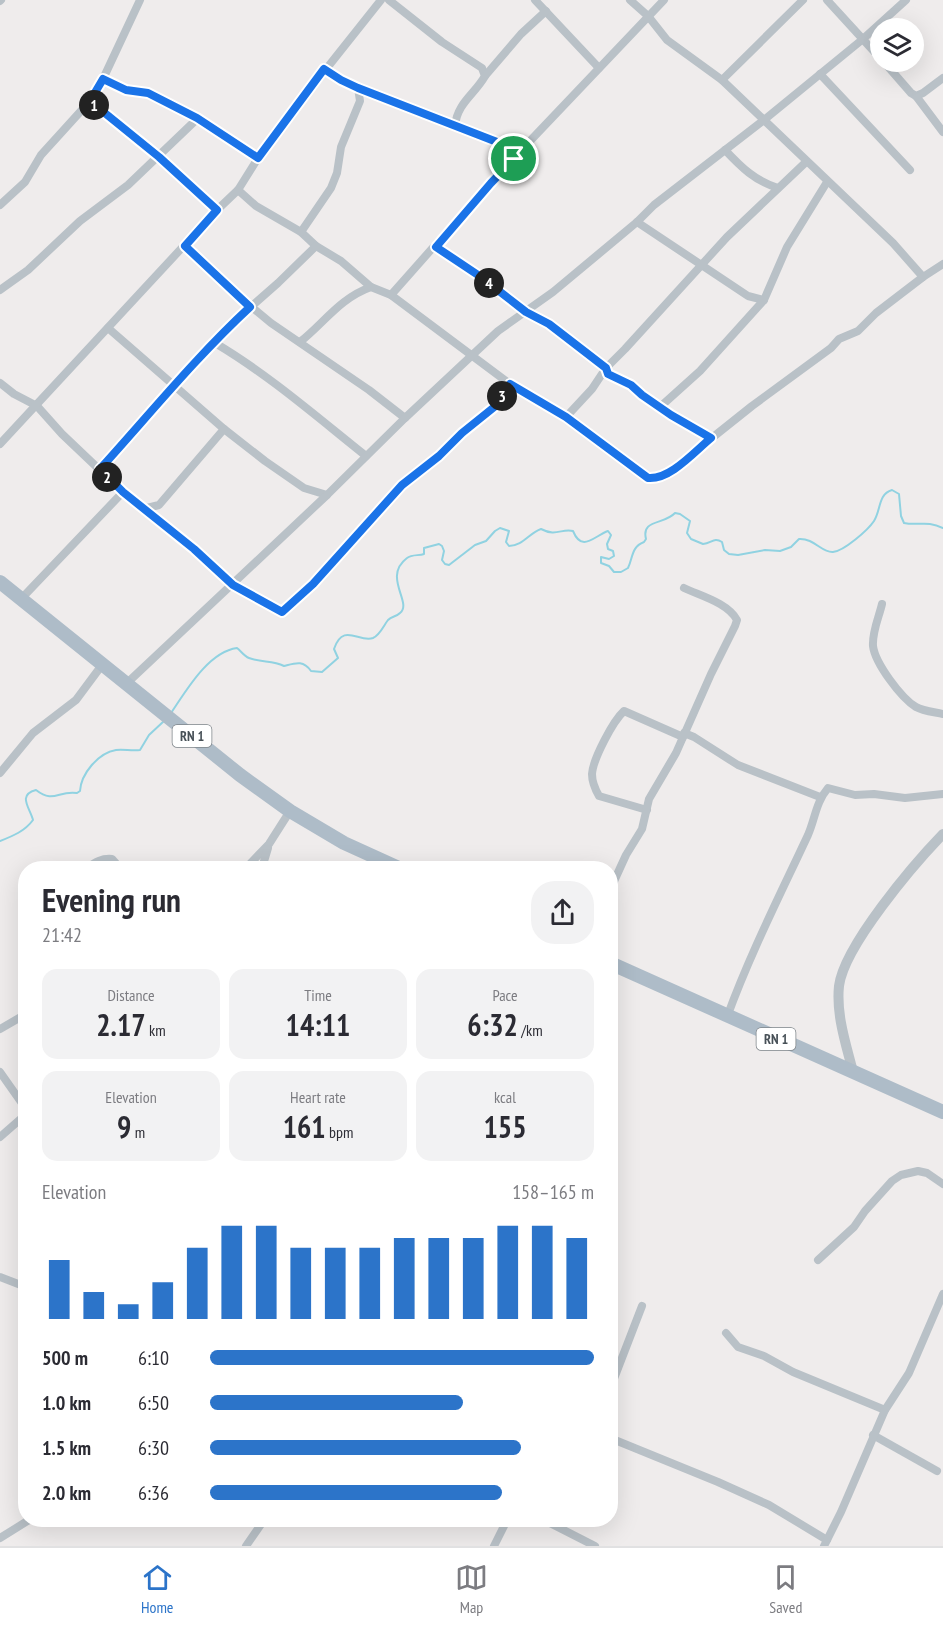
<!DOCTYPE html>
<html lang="en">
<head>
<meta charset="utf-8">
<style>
	body { margin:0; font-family:"PT Sans Narrow",sans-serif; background:#f2f2f3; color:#2b2b33; height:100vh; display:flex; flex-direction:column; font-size:22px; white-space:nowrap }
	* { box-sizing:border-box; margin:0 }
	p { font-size:20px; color:#7c7c81 }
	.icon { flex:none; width:33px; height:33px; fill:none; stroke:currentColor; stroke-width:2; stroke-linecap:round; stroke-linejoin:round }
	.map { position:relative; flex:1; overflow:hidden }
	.sheet { position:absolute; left:18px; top:861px; width:600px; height:666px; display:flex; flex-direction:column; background:#fff; border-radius:24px; box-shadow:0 6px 24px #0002 }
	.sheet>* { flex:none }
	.controls { position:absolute; left:870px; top:18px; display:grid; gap:12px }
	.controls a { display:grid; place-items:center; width:54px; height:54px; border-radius:50%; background:#fff; box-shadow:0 6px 24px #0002; font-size:30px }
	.pin { position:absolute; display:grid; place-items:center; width:51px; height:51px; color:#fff; margin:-26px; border:3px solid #fff; border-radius:50%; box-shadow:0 2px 6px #0007 }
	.km { position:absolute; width:30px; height:30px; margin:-15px; border-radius:50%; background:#222; color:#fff; font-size:16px; line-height:30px; text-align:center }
	.round { display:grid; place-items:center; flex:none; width:63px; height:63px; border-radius:24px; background:#f2f2f3 }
	.headline { display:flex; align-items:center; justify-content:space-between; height:102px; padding:0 24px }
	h1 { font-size:33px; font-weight:600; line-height:45px }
	.stats { display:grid; grid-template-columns:repeat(3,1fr); gap:9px; height:102px; padding:6px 24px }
	.stats div { display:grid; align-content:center; border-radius:15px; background:#f2f2f3; text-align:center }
	.stats b { font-size:30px; font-weight:600 }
	.stats small { font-size:16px; font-weight:400 }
	.stats p { font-size:16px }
	.chart { height:168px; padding:12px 24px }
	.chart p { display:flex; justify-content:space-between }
	.chart svg { width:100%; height:108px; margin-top:6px; stroke:#2c74c9; stroke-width:6 }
	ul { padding:0 24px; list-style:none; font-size:20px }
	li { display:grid; grid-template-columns:96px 72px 1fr; align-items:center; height:45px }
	li i { height:15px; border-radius:8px; background:#2c74c9 }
	.menu { display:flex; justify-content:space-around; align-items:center; height:84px; border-top:2px solid #e1e1e2; background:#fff; font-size:16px; color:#7c7c81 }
	.menu a { display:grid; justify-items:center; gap:3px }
	.menu .selected { color:#2c74c9 }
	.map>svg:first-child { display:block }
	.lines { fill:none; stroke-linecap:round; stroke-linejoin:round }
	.stream { stroke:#90d2e1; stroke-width:2 }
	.minor { stroke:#b9c1c7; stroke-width:8 }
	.tertiary { stroke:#b9c1c7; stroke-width:10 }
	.primary { stroke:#aebcc8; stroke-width:14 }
	.route-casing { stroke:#fff; stroke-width:12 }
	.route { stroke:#1a73e8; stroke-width:8 }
	.labels { text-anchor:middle; stroke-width:6; stroke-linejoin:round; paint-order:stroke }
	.shield { fill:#fff; stroke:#7e8489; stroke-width:1.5 }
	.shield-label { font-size:14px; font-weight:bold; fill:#475057 }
</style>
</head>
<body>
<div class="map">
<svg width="943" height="1546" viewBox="0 0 943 1546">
	<rect width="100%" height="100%" fill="#efecec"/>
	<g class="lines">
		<g class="stream">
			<path d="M171 713C186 691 208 652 237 648 241 651 244 656 249 658 262 663 272 660 284 666 296 663 303 660 311 671L322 672 338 658 334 649C343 622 359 643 373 638 380 635 384 625 388 620 392 616 396 617 400 613 413 603 382 577 407 558 412 554 419 556 424 554V548L439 544 442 546 444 551 442 560 445 564 449 565 475 545 486 541 495 531 500 528 509 531 506 542 509 546C523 546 529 533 541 529 556 537 562 528 573 531 582 553 594 536 608 531L611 535 607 544 608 549 613 551 614 556 609 559 601 557V563L609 566 614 572H621L628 568C633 558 631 547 644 542L646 539C641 519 664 525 675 513L680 514 690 521 687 533 691 539 703 544C712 543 714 537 722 542L724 550 729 554 738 555 765 550 780 551 791 547 799 539C814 538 822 553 833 552 844 551 868 530 874 521 881 510 878 494 892 490L899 494 901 516 904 523C918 526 927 520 943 528"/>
			<path d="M0 841C13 836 25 831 33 820 30 808 17 795 36 790 54 804 58 790 77 793L80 791C81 774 98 753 116 750 123 749 132 751 140 750L149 735 164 721"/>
		</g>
		<g class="minor">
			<path d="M389 0 442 42 482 68 485 76C475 94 457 103 455 126"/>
			<path d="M535 0 599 68"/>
			<path d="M630 0 648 16 667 40 722 80 893 243 923 277"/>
			<path d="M827 0 880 58"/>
			<path d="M0 1 1 0"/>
			<path d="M884 62 911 93 916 96 923 93 943 78"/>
			<path d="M324 69 341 80 358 88 497 143 509 150 514 159"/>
			<path d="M820 74 910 170"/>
			<path d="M485 76 521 34 546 11"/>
			<path d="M103 79 126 90 148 93 197 119 258 158"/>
			<path d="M722 80 803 0"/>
			<path d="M916 96 943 132"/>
			<path d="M90 101 159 157 217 210"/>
			<path d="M725 150C741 167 755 181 778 188"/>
			<path d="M238 190 256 206 301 232 316 246 341 261 371 287 391 295 510 384 566 417 648 478H656L673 469 752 406 831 348 839 339 858 331 876 313 923 277 943 264"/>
			<path d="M0 205 25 182 41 155 90 101 103 79 140 0"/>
			<path d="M637 222 748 296 764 300"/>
			<path d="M301 232 331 188 337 173 341 147 360 101 358 88"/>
			<path d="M185 246 218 279 271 323 369 390 405 418"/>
			<path d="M436 247 481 277 526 312 549 324 606 368 608 374 631 385 642 395 671 415 711 438"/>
			<path d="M0 290 28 270 80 221 128 185 197 119"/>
			<path d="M391 295 491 182 664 0"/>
			<path d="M108 328 224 429 265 461 304 488 327 495"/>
			<path d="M300 342C324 323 340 298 371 287"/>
			<path d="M215 343C269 375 317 417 366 456"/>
			<path d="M0 383 14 394 37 406 62 434 123 492 194 550 233 585 282 612 313 584 402 485 439 456 462 433 498 404 510 384"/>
			<path d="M660 407 700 371 764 300 787 247 827 182"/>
			<path d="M566 417 592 389 606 368 625 349 727 237 806 162"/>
			<path d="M0 444 217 210 238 190 258 158 292 112 381 0"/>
			<path d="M100 469 229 326 278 283 316 246"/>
			<path d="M143 509 159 505 224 429"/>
			<path d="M21 599 123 492"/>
			<path d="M882 604C879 617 872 632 873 646 875 663 901 698 916 707 923 711 934 712 943 714"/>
			<path d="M126 684 327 495 405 418 498 331 553 292 637 222 654 205 764 120 863 39 906 0"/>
			<path d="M684 733 694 737 738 765 820 797"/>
			<path d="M0 773 33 733 76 700 102 665"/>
			<path d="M647 810 599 796C595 789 592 782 592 774 593 759 613 721 624 711L683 737"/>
			<path d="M87 868C95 862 102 858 112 859L120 868"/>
			<path d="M246 868 269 844 290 811"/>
			<path d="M262 868 268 848"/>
			<path d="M610 890 626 855 642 829 649 799 676 753 711 674 735 626 737 620C728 603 701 596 684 588"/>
			<path d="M727 1017C750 954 780 895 808 835 815 819 816 802 828 788L855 795 874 794 905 798 943 794"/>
			<path d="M0 1029 26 1014"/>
			<path d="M0 1072 26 1109"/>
			<path d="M0 1137 24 1116 26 1112"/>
			<path d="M818 1260 854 1227 865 1211 892 1181 901 1175 918 1171 927 1173 943 1184"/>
			<path d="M0 1277 26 1287"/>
			<path d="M726 1333 738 1347 764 1356 793 1372 885 1410"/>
			<path d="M610 1389 642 1306"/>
			<path d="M873 1435 937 1471"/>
			<path d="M610 1438 718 1482 769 1505 827 1540"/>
			<path d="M544 1520 595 1546"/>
			<path d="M0 1538 29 1520"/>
			<path d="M246 1546 264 1520"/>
			<path d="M494 1546 507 1520"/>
			<path d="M824 1546 841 1512 885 1410 909 1373 943 1294"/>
		</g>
		<path class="tertiary" d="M853 1072C846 1044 836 1015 839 986 844 946 914 864 943 834"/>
		<g class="primary">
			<path d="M0 582 240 775 290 811 344 843 399 868"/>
			<path d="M610 963 943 1112"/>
		</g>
	</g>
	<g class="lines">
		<defs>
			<path id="route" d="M324 69 341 80 358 88 497 142 509 150 514 159 491 183 436 247 481 277 526 312 549 324 606 368 608 374 631 385 642 395 671 415 711 438C694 452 670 480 648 478L566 417 510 384 498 404 462 433 439 456 402 485 313 584 282 612 233 585 194 549 123 492 100 469C149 415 196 357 250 307L185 246 217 210 159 157 90 101 103 79 126 90 148 93 197 118 258 158Z"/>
		</defs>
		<use href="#route" class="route-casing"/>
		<use href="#route" class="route"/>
	</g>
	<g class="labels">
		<g class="shield">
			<rect x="172.5" y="725" width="39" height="22" rx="4.5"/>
			<rect x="756.5" y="1028" width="39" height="22" rx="4.5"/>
		</g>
		<g class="shield-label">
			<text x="192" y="741">RN 1</text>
			<text x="776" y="1044">RN 1</text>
		</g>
	</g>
</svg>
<div class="controls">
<a><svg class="icon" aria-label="layers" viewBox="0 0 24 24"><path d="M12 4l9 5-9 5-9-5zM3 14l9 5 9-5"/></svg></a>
</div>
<div class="pin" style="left:514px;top:159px;background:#1e9e55"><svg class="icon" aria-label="arrive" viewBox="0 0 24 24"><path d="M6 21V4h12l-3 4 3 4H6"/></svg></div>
<b class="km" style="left:94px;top:105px">1</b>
<b class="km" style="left:107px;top:477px">2</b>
<b class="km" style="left:502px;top:396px">3</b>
<b class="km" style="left:489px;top:283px">4</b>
<section class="sheet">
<div class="headline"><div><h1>Evening run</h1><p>21:42</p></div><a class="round"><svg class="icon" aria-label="share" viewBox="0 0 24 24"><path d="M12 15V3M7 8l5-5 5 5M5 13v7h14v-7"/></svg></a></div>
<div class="stats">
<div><p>Distance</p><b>2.17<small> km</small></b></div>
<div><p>Time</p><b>14:11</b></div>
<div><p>Pace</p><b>6:32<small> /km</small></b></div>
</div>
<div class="stats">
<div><p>Elevation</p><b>9<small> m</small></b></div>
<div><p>Heart rate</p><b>161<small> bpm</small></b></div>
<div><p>kcal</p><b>155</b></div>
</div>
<div class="chart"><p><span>Elevation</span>158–165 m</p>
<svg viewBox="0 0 160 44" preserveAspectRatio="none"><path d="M5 44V20M15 44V33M25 44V38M35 44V29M45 44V15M55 44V6M65 44V6M75 44V15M85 44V15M95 44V15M105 44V11M115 44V11M125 44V11M135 44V6M145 44V6M155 44V11"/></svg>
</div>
<ul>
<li><b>500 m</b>6:10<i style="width:100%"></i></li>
<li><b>1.0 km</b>6:50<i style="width:66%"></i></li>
<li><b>1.5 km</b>6:30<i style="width:81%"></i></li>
<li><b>2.0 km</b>6:36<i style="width:76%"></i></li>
</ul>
</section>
</div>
<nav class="menu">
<a class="selected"><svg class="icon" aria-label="home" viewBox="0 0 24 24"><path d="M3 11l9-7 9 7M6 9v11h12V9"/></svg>Home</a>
<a><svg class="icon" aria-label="map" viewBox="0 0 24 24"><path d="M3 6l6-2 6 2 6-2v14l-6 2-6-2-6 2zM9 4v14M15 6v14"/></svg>Map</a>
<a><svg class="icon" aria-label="saved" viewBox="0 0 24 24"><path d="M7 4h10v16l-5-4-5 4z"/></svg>Saved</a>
</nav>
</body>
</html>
